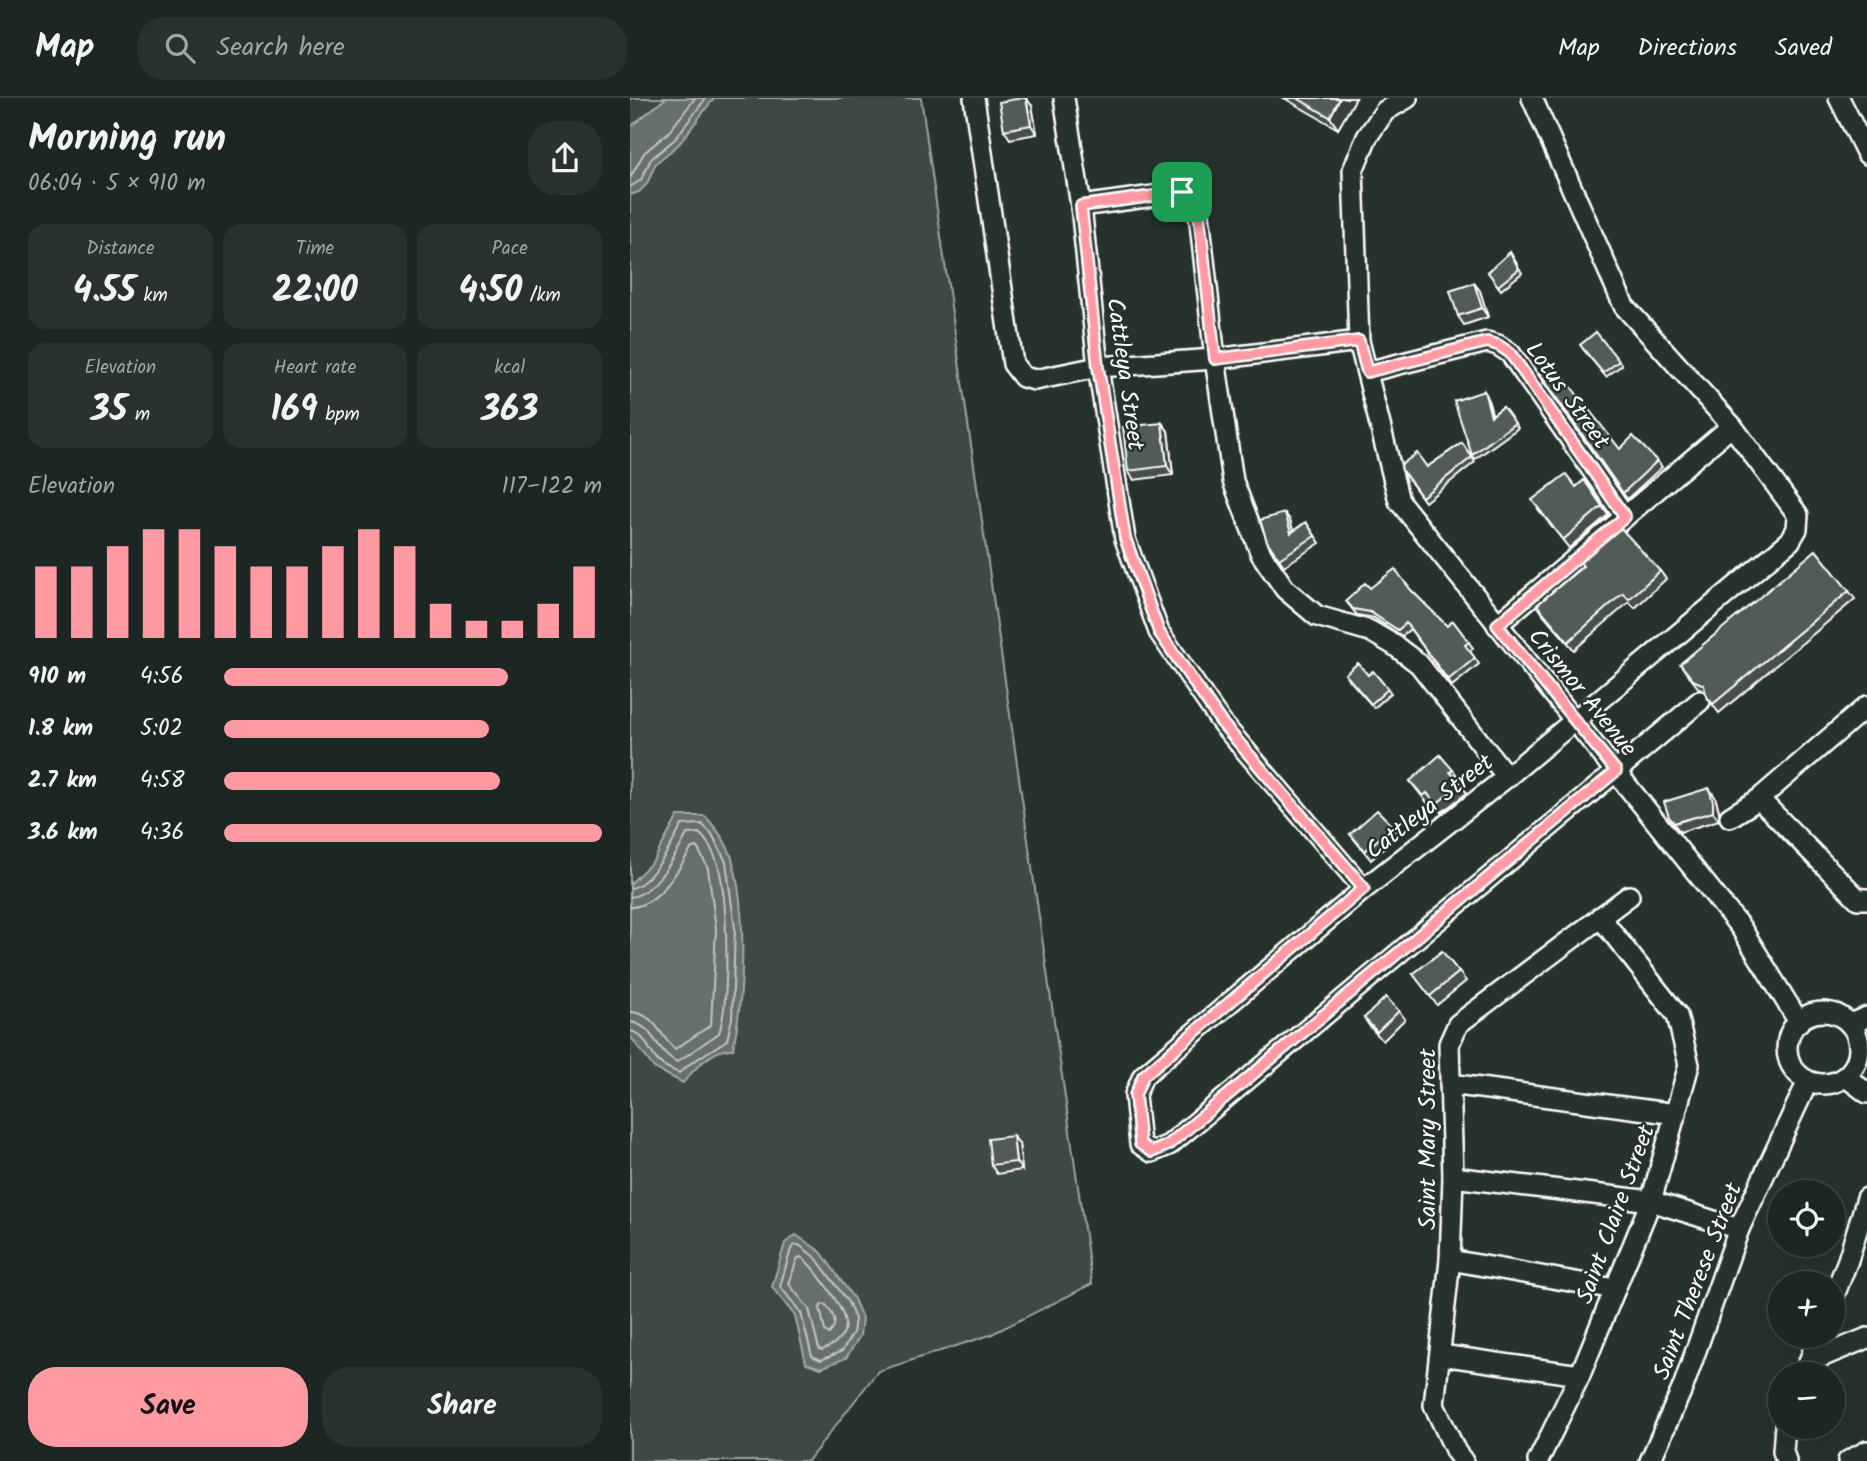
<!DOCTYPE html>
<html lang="en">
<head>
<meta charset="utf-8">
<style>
	body { margin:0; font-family:Kalam,sans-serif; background:#29322f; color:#f1f3f6; height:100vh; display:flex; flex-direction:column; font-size:26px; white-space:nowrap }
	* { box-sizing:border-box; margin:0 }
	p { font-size:23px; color:#a0a5a5 }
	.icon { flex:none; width:38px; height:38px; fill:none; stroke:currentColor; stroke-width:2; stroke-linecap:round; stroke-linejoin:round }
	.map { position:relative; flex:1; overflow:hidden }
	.sheet { display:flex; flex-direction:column; background:#1c2622; width:630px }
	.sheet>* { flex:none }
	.tools { position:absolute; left:1138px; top:1082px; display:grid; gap:14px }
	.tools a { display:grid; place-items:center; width:77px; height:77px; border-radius:50%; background:#1c2622; box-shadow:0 7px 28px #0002,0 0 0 2px #3a4340; font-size:35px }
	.pin { position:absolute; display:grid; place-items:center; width:60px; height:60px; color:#fff; margin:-30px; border-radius:14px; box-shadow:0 4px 10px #0006 }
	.round { display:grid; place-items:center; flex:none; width:74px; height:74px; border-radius:28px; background:#29322f }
	.overview { display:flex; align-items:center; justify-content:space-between; height:119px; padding:0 28px }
	h1 { font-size:38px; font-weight:700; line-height:52px }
	.figures { display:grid; grid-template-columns:repeat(3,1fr); gap:10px; height:119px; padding:7px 28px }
	.figures div { display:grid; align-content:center; border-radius:18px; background:#29322f; text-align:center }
	.figures b { font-size:35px; font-weight:700 }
	.figures small { font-size:19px; font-weight:400 }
	.figures p { font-size:19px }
	.chart { height:196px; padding:14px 28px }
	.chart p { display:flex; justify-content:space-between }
	.chart svg { width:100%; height:126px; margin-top:7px; stroke:#ff9aa2; stroke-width:6 }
	.primary-button { display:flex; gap:14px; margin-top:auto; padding:14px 28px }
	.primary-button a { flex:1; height:80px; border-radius:28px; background:#ff9aa2; color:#111; font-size:28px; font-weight:700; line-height:80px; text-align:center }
	.primary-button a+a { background:#29322f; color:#f1f3f6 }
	ul { padding:0 28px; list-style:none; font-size:23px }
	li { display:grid; grid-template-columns:112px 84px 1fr; align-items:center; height:52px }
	li i { height:18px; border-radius:9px; background:#ff9aa2 }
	header { display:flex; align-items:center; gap:42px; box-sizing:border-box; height:98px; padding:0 35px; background:#1c2622; border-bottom:2px solid #3a4340 }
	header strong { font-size:33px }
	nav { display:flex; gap:38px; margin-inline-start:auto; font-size:24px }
	.search { width:490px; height:63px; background:#29322f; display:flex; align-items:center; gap:18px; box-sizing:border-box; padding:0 24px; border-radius:28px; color:#a0a5a5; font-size:26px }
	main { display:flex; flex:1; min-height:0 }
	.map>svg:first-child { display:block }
	.green { fill:#3e4944; stroke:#9ea4a2; stroke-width:2 }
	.water { fill:#67706c; stroke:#a4a9a7; stroke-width:2 }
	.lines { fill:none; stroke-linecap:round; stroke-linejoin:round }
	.shore { stroke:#c2c6c4; stroke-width:2 }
	.minor-casing { stroke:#fff; stroke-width:24 }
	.minor { stroke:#26332d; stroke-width:19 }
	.wall { fill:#464f4b; stroke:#fff; stroke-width:2 }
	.shaded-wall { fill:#39403d; stroke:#fff; stroke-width:2 }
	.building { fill:#515c57; stroke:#fff; stroke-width:2 }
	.route-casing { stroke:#fff; stroke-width:14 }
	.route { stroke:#ff9aa2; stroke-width:9 }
	.labels { text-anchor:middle; stroke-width:5; stroke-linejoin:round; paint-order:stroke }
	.street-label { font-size:24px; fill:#fff; stroke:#26332d }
</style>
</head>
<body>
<header>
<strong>Map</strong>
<div class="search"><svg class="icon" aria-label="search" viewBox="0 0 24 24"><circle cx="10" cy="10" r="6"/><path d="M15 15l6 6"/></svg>Search here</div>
<nav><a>Map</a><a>Directions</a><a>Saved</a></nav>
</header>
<main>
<section class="sheet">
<div class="overview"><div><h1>Morning run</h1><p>06:04 · 5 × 910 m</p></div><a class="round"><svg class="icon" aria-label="share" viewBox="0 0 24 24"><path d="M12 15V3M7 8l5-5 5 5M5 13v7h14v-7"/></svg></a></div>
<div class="figures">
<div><p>Distance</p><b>4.55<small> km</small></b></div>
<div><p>Time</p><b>22:00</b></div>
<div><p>Pace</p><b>4:50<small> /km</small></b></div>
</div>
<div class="figures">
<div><p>Elevation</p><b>35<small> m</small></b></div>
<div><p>Heart rate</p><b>169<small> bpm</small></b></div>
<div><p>kcal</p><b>363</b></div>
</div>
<div class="chart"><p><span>Elevation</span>117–122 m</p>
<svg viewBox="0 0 160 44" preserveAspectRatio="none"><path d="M5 44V19M15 44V19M25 44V12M35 44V6M45 44V6M55 44V12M65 44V19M75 44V19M85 44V12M95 44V6M105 44V12M115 44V32M125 44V38M135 44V38M145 44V32M155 44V19"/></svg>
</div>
<ul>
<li><b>910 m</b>4:56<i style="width:75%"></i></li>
<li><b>1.8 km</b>5:02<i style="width:70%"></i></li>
<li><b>2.7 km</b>4:58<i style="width:73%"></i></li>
<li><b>3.6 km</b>4:36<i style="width:100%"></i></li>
</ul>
<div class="primary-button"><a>Save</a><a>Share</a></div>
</section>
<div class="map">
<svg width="1237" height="1363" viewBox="0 0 1237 1363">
	<rect width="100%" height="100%" fill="#26332d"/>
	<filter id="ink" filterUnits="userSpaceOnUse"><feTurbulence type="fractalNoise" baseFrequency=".0143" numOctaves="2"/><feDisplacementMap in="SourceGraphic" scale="14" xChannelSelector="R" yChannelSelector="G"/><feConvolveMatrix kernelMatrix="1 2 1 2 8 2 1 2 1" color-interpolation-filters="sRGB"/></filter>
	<g filter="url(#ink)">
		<path class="green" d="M0 0H291L462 1186 360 1237 248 1273 178 1363H0Z"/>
		<g class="water">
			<path d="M36 0H84L49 46 26 65 17 86 9 94 0 97V29Z"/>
			<path d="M48 718H75C87 731 99 747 103 764 117 816 114 898 103 951 84 949 63 972 53 985L24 970 0 938V786L24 762Z"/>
			<path d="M166 1137 191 1154 224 1201 232 1220 230 1238 216 1260 191 1270 176 1265 165 1218 142 1189 155 1145Z"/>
		</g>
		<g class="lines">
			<g class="shore">
				<path d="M0 80 14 55 39 34 65 0"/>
				<path d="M0 89 11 82 21 61 45 41 76 0"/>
				<path d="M0 790C21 788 43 744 52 727L72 726 82 736 96 764 105 830 102 920 97 942 61 965 49 975C43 972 33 969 28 963 18 953 16 936 0 933"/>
				<path d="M0 799C24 797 47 756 57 736L69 735C77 742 85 756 88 767 98 801 100 902 89 935L47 964C26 954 23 926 0 924"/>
				<path d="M0 809C29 808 48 772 62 750L67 749 78 770 86 831 81 927 45 951C29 937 25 915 0 914"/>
				<path d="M165 1147H169L186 1160 218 1204 225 1221 223 1235 212 1253 191 1262 182 1258 171 1215 150 1188 161 1151Z"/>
				<path d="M171 1159C182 1167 189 1178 197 1189 214 1214 229 1237 192 1252L189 1251 179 1211 159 1186 167 1161Z"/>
				<path d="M192 1206 196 1207C204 1217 209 1226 199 1236L195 1233 190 1210Z"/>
			</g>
			<defs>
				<g id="minor">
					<path d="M344 0 383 266 393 279 405 282 468 269 585 261 729 243"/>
					<path d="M434 0 451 108 468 269 495 441 529 534 591 624 734 791 877 679 1160 443 1167 431 1168 417 1102 328 994 208 902 0"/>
					<path d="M777 0 755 13 737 39 723 72 729 243 769 403 1111 830 1169 924"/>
					<path d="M1209 0 1237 56"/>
					<path d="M451 108 552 94 562 98 568 107 585 261 603 383 631 456 655 491 687 518 740 533 764 547 789 566 877 679"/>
					<path d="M737 274 857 244 868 247 880 255 995 419"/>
					<path d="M867 527 1102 328"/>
					<path d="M1129 701 1228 801H1237"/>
					<path d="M1100 719 1129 701 1237 608"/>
					<path d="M734 791 513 978 505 997 510 1046 522 1054 539 1047 1070 603"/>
					<circle cx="1193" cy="950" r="36"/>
					<path d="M1220 926 1237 919"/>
					<path d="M1216 979 1237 995"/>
					<path d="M820 986 1046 1016"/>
					<path d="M823 1079 1021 1103 1109 1131"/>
					<path d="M820 1162 985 1191"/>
					<path d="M1202 1203 1218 1162 1237 1100"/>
					<path d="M811 1257 950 1277"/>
					<path d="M1179 1264 1237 1240"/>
					<path d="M1177 1269 1189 1237"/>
					<path d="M1155 1328 1153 1353 1156 1363"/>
					<path d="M833 1363 826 1354 804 1307 820 1162 823 1079 819 946 828 926 999 798"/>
					<path d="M908 1363 950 1277 1021 1103 1059 967 1047 917 970 819"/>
					<path d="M1020 1363 1053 1289 1109 1131 1178 983"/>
					<path d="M1218 1363 1237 1353"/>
				</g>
			</defs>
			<use href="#minor" class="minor-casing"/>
			<use href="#minor" class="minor"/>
		</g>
		<g class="wall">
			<path d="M654 0H726L708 31Z"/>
			<path d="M402 8 407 36 380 41 374 32Z"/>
			<path d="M880 154 892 175 871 192 858 174Z"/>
			<path d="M844 185 850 193 858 219 834 227 828 218Z"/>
			<path d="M966 234 992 267 976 279 953 251Z"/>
			<path d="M910 276 990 351 1027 363 1032 369 997 401Z"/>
			<path d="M854 293 857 298 862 317 873 309 888 330 845 361 842 357Z"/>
			<path d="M532 325 538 333 543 377 504 382 498 373Z"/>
			<path d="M832 345 845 364 795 404 772 372 797 369Z"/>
			<path d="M954 382 978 417 939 450 908 411 946 389Z"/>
			<path d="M660 422 663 433 676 424 690 445 654 468 637 443Z"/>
			<path d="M952 468 1030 473 1036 481 1005 510 999 504 944 552 913 516 907 507Z"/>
			<path d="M740 490 781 492 817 528 823 523 843 550 840 553 849 566 822 588 780 531 772 538 744 520 727 517 716 503Z"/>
			<path d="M1219 493 1225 501 1089 615 1076 598 1075 594 1069 591 1050 566Z"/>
			<path d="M718 580 758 591 761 595 744 610Z"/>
			<path d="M823 672 829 680 827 682 837 695 812 714 803 703 799 707 780 683Z"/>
			<path d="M1085 699 1089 713V722L1050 734 1039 719Z"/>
			<path d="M763 728 769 737 741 762 720 736Z"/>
			<path d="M829 874 836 883 807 907 783 876Z"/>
			<path d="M769 913 775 921 753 943 740 929 734 920Z"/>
			<path d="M383 1038 389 1046 392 1072 367 1076 361 1067Z"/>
		</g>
		<g class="shaded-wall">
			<path d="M396 0 402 8 407 36 401 27Z"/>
			<path d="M710 0H726L708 31 700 19Z"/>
			<path d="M844 185 850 193 858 219 852 210Z"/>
			<path d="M854 293 857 298 864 323 861 318Z"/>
			<path d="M532 325 538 333 543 377 537 368Z"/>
			<path d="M655 415 660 422 666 442 661 435Z"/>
			<path d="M1079 690 1085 699 1089 713V722L1083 714Z"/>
			<path d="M383 1038 389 1046 392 1072 386 1064Z"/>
		</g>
		<g class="building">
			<path d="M392 0H396L401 27 374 32 369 4Z"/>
			<path d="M667 0H710L700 19Z"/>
			<path d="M880 154 889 171 868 188 858 174Z"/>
			<path d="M844 185 852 210 828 218 820 193Z"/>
			<path d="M966 234 989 263 973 275 950 247Z"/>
			<path d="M923 266 990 351 1003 338 1027 363 993 395 910 276Z"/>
			<path d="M854 293 861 318 873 309 885 325 842 357 824 303Z"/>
			<path d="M532 325 537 368 498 373 493 329Z"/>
			<path d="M832 345 842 359 792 399 772 372 771 367 787 355 797 369Z"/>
			<path d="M936 376 946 389 954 382 972 408 933 442 902 402Z"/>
			<path d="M655 415 661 435 676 424 685 438 649 461 637 443 630 422Z"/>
			<path d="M988 427 1030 473 999 501 993 495 938 544 907 507 953 468 948 461Z"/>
			<path d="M1186 452 1219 493 1083 606 1076 598 1074 587 1063 582 1050 566Z"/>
			<path d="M765 471 781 492 817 528 823 523 839 544 835 547 845 560 818 582 776 525 768 532 740 514 723 511 716 503 735 485 740 490Z"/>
			<path d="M728 565 738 577 743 573 758 591 741 606 715 576Z"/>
			<path d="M810 657 823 672 820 674 831 686 806 706 797 695 793 698 780 683Z"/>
			<path d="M1079 690 1083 704V714L1044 725 1039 719 1034 704Z"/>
			<path d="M747 712 763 728 735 753 720 736Z"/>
			<path d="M812 853 829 874 800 898 783 876Z"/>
			<path d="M756 899 769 913 747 934 734 920Z"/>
			<path d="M383 1038 386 1064 361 1067 358 1041Z"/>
		</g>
	</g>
	<g class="lines" filter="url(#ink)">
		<defs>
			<path id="route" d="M552 94 562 98 568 107 585 261 729 243 737 274 857 244 868 247 880 255 995 419 867 527 986 673 538 1047 522 1054 510 1046 505 997 513 978 734 790 591 624 529 534 495 440 468 269 451 108Z"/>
		</defs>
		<use href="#route" class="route-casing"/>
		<use href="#route" class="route"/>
	</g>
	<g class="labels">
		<g class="street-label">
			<text transform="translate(496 276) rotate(82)" y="8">Cattleya Street</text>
			<text transform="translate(938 297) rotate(54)" y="8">Lotus Street</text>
			<text transform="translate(953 594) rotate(51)" y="8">Crismor Avenue</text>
			<text transform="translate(799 708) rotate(-38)" y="8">Cattleya Street</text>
			<text transform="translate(797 1041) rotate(-90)" y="8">Saint Mary Street</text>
			<text transform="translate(985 1116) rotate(-70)" y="8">Saint Claire Street</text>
			<text transform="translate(1067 1183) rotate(-69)" y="8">Saint Therese Street</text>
		</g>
	</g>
</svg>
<div class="tools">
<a><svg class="icon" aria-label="locate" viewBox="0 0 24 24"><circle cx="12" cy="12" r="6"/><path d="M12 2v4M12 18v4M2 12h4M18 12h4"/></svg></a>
<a>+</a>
<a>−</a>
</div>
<div class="pin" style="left:552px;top:94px;background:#1e9e55"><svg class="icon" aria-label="arrive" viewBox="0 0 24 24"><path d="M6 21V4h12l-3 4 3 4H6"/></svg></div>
</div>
</main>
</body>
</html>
